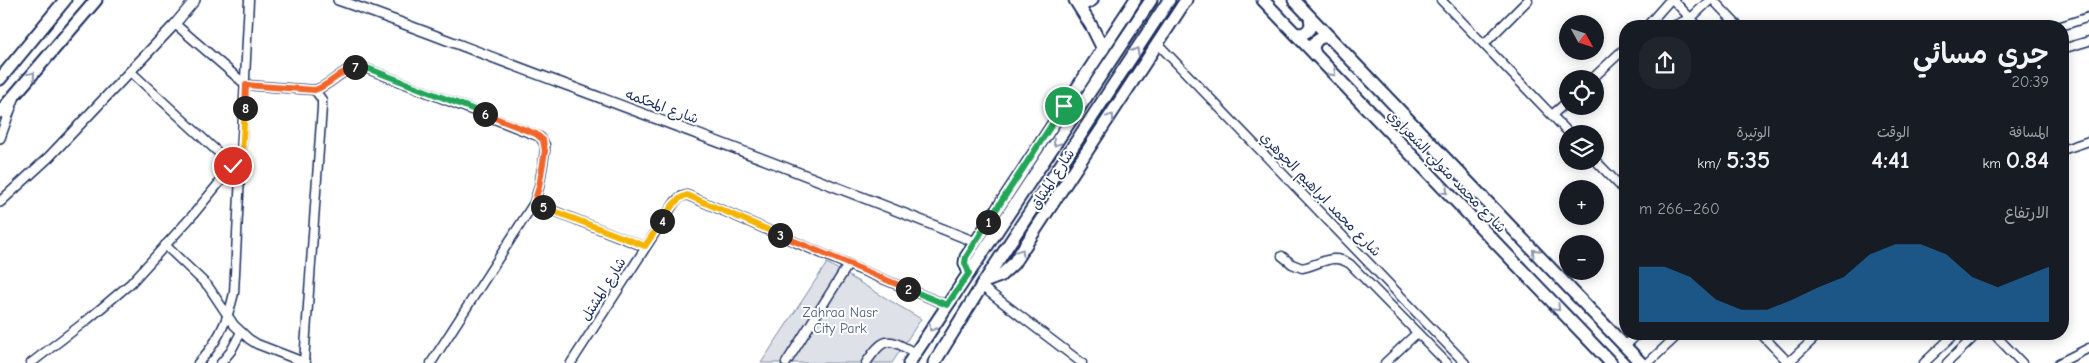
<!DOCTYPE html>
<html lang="ar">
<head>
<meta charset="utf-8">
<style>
	body { margin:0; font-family:"Comic Neue","Playpen Sans Arabic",sans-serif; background:#20242c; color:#f1f3f6; direction:rtl; height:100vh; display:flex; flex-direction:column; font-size:19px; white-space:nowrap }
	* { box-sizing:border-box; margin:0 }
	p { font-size:16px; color:#9ea1a6 }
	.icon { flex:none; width:28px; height:28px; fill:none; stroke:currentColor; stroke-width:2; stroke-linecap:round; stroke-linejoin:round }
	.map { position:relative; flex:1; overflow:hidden; direction:ltr }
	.side { position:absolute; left:1619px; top:20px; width:450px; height:320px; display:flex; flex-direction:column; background:#171b24; border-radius:20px; box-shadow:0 2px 12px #0003; direction:rtl }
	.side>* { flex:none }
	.needle { width:32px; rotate:130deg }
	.buttons { position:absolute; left:1559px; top:15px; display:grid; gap:10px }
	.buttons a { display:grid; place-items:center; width:45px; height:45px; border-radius:50%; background:#171b24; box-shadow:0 2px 12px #0003; font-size:25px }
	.pin { position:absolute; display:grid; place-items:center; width:42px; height:42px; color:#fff; margin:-21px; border:2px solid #fff; border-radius:50%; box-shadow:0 1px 5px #0007 }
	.km { position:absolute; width:25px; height:25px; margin:-12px; border-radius:50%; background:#222; color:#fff; font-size:14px; line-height:25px; text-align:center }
	.round { display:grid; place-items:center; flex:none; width:52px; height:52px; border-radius:20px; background:#20242c }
	.overview { display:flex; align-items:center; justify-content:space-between; height:85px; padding:0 20px }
	h1 { font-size:28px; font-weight:600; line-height:38px }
	.metrics { display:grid; grid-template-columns:repeat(3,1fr); gap:8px; height:85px; padding:5px 20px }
	.metrics div { display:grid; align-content:center }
	.metrics b { font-size:25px; font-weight:600 }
	.metrics small { font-size:14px; font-weight:400 }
	.metrics p { font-size:14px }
	.chart { height:140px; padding:10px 20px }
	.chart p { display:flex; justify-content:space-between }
	.chart svg { width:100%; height:90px; margin-top:5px; fill:#1f6fb2; opacity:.7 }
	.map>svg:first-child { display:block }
	.green { fill:#dee1e7; stroke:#7c88a2 }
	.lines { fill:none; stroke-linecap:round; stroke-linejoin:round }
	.minor-casing { stroke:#1b2f5e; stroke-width:11 }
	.tertiary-casing { stroke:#1b2f5e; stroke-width:12 }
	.primary-casing { stroke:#1b2f5e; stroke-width:15 }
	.minor { stroke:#fff; stroke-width:8 }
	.tertiary { stroke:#fff; stroke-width:9 }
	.primary { stroke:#fff; stroke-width:11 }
	.oneway { stroke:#8d97ae }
	.split-1-casing { stroke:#fff; stroke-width:10 }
	.split-2-casing { stroke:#fff; stroke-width:10 }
	.split-3-casing { stroke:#fff; stroke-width:10 }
	.split-4-casing { stroke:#fff; stroke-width:10 }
	.split-5-casing { stroke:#fff; stroke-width:10 }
	.split-6-casing { stroke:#fff; stroke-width:10 }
	.split-7-casing { stroke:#fff; stroke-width:10 }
	.split-8-casing { stroke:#fff; stroke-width:10 }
	.split-9-casing { stroke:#fff; stroke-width:10 }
	.split-1 { stroke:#22a559; stroke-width:6 }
	.split-2 { stroke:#22a559; stroke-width:6 }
	.split-3 { stroke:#f0652b; stroke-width:6 }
	.split-4 { stroke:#f5b400; stroke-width:6 }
	.split-5 { stroke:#f5b400; stroke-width:6 }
	.split-6 { stroke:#f0652b; stroke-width:6 }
	.split-7 { stroke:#22a559; stroke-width:6 }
	.split-8 { stroke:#f0652b; stroke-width:6 }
	.split-9 { stroke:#f5b400; stroke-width:6 }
	.labels { text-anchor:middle; stroke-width:4; stroke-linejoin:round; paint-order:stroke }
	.street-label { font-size:14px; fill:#1b2f5e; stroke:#fff }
	.park-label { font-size:14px; fill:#4c5c80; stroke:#fff }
</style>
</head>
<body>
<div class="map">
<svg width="2089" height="363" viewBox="0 0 2089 363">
	<rect width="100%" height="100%" fill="#fff"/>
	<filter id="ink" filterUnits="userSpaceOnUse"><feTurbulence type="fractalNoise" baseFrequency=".02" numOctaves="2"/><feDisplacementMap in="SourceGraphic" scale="10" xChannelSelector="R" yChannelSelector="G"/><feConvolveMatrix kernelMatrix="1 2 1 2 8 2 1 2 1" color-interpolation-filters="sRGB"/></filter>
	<g filter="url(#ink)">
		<path class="green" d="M827 263 921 319 892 363H761Z"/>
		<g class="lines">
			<defs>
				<g id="minor">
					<path d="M1441 0 1570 134"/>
					<path d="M1673 0 1698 26"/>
					<path d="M1713 0 1738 26"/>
					<path d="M175 24 246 85 315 90C332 85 342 68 360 66L540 137 545 145V151L539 187 534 203 431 363"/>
					<path d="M1647 26 1670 0"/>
					<path d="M1673 26 1691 18 1710 0"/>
					<path d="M2061 26 2089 17"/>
					<path d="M1158 44 1465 363"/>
					<path d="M1484 44 1528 0"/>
					<path d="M2062 49 2089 41"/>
					<path d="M130 71 233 166"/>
					<path d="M1592 79 1625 48"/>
					<path d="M1552 115 1568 101"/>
					<path d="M2062 150 2089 141"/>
					<path d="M1595 160 1625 191"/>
					<path d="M534 203 645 247"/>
					<path d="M165 245 208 286 234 325 249 339 257 344 306 363"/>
					<path d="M1282 256 1292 264 1302 268C1320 265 1332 252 1350 264L1447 363"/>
					<path d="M981 286 1082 363"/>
					<path d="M1761 334 1789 363"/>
					<path d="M1994 334 2022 363"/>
					<path d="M1625 346 1638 334"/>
					<path d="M304 362 322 107V100L315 90"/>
					<path d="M31 363 86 321 131 283 192 216 242 155"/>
					<path d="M198 363C218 343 228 320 234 293L249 0"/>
					<path d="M221 363 231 351 241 332"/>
					<path d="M571 363 675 202 680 197 687 195 848 265 947 305"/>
					<path d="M786 363 848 265"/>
					<path d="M866 363C885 335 888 338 915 353"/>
					<path d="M1385 363 1417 333"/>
					<path d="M1648 363 1679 334"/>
					<path d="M1788 363 1819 334"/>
					<path d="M1924 363 1955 334"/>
					<path d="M1947 363 1977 334"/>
					<path d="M2059 363 2089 348"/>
				</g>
				<g id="tertiary">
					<path d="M338 0C413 26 487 56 561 83 700 135 838 186 975 242"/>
					<path d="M0 138 15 96"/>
					<path d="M0 202 49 157 175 24 195 0"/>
				</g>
				<g id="primary">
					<path d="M1075 0 1092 27 1103 49"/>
					<path d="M1263 0 1611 363"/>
					<path d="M1294 0 1641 363"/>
					<path d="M1080 6 1092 0"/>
					<path d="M1295 33C1303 35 1308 33 1311 25L1310 17"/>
					<path d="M1315 54 1313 48C1315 39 1321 35 1330 38"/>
					<path d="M0 79 65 0"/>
					<path d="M0 112 96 0"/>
					<path d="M969 273 965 263 966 257 1135 0"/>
					<path d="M984 282 1000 276 1013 264 1186 0"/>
					<path d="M909 363 1151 0"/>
					<path d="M934 363 984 282 1169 0"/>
				</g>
			</defs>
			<use href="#minor" class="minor-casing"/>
			<use href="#tertiary" class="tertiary-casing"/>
			<use href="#primary" class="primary-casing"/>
			<use href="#minor" class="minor"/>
			<use href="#tertiary" class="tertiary"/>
			<use href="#primary" class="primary"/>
		</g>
		<defs><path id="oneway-chevron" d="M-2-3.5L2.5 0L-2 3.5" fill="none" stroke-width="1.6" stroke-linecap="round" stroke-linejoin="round" transform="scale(1.25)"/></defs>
		<g class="oneway">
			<use href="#oneway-chevron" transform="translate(1136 51) rotate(-57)"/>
			<use href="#oneway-chevron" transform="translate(1333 73) rotate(46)"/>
			<use href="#oneway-chevron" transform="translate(32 75) rotate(-50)"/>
			<use href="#oneway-chevron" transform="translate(1111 117) rotate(-56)"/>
			<use href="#oneway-chevron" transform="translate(1056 143) rotate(124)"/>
			<use href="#oneway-chevron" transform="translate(1445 191) rotate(46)"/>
			<use href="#oneway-chevron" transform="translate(1021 252) rotate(-56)"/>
			<use href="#oneway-chevron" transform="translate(1535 252) rotate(-134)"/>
			<use href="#oneway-chevron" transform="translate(1557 308) rotate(46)"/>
			<use href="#oneway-chevron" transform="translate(932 328) rotate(123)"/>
		</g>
	</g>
	<g class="lines" filter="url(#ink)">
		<defs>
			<path id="split-1" d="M988 222 1064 106"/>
			<path id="split-2" d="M908 289 947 305 969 273 965 263 966 257 988 222"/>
			<path id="split-3" d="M780 235 908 289"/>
			<path id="split-4" d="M662 221C669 211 674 199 687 195L780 235"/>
			<path id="split-5" d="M543 207 645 246 662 221"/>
			<path id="split-6" d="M485 114 536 134 543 140 545 151 539 187 534 203 543 207"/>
			<path id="split-7" d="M355 67 367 68 485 114"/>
			<path id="split-8" d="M245 108 246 85 315 90C330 85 340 71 355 67"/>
			<path id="split-9" d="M233 166 242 155 245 108"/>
		</defs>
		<use href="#split-1" class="split-1-casing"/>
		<use href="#split-2" class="split-2-casing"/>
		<use href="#split-3" class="split-3-casing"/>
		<use href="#split-4" class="split-4-casing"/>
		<use href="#split-5" class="split-5-casing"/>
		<use href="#split-6" class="split-6-casing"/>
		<use href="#split-7" class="split-7-casing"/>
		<use href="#split-8" class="split-8-casing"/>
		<use href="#split-9" class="split-9-casing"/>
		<use href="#split-1" class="split-1"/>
		<use href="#split-2" class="split-2"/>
		<use href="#split-3" class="split-3"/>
		<use href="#split-4" class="split-4"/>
		<use href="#split-5" class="split-5"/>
		<use href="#split-6" class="split-6"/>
		<use href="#split-7" class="split-7"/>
		<use href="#split-8" class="split-8"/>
		<use href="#split-9" class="split-9"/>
	</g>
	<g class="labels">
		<g class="street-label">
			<text transform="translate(662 106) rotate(20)" y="5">شارع المحكمه</text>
			<text transform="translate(1447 171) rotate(46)" y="5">شارع محمد متولي الشعراوي</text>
			<text transform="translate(1052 179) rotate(-57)" y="5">شارع الميثاق</text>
			<text transform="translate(1321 194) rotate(46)" y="5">شارع محمد ابراهيم الجوهري</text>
			<text transform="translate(603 289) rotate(-58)" y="5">شارع المشتل</text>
		</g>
		<g class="park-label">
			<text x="840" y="317">Zahraa Nasr<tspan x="840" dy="16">City Park</tspan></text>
		</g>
	</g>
</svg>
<div class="buttons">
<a><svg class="needle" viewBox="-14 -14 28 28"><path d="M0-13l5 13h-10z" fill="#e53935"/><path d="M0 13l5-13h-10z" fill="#9ea1a6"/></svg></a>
<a><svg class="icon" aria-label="locate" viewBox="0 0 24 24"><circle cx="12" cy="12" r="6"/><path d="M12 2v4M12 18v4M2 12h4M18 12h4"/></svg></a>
<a><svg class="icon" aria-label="layers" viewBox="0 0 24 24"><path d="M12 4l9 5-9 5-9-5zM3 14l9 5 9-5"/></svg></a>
<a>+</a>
<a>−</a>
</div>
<div class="pin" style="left:1064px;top:106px;background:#1e9e55"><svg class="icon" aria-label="arrive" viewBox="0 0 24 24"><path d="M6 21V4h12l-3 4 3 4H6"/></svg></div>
<div class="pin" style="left:233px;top:166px;background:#d93025"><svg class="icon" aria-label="check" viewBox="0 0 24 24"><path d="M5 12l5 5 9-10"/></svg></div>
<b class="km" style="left:988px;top:222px">1</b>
<b class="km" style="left:908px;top:289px">2</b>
<b class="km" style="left:780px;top:235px">3</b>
<b class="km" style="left:662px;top:221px">4</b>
<b class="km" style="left:543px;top:207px">5</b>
<b class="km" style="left:485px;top:114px">6</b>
<b class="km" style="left:355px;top:67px">7</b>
<b class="km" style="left:245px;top:108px">8</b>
<section class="side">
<div class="overview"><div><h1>جري مسائي</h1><p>20:39</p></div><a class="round"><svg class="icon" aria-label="share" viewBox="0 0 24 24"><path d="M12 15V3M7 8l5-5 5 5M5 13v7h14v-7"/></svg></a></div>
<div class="metrics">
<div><p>المسافة</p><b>0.84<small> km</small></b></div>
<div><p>الوقت</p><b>4:41</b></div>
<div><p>الوتيرة</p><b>5:35<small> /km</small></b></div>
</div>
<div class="chart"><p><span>الارتفاع</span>260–266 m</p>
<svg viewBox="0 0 160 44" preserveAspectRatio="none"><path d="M0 44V17L10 17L20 22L30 33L40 38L50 38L60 33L70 27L80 22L90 11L100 6L110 6L120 11L130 22L140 27L150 22L160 17V44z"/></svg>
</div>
</section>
</div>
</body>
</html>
